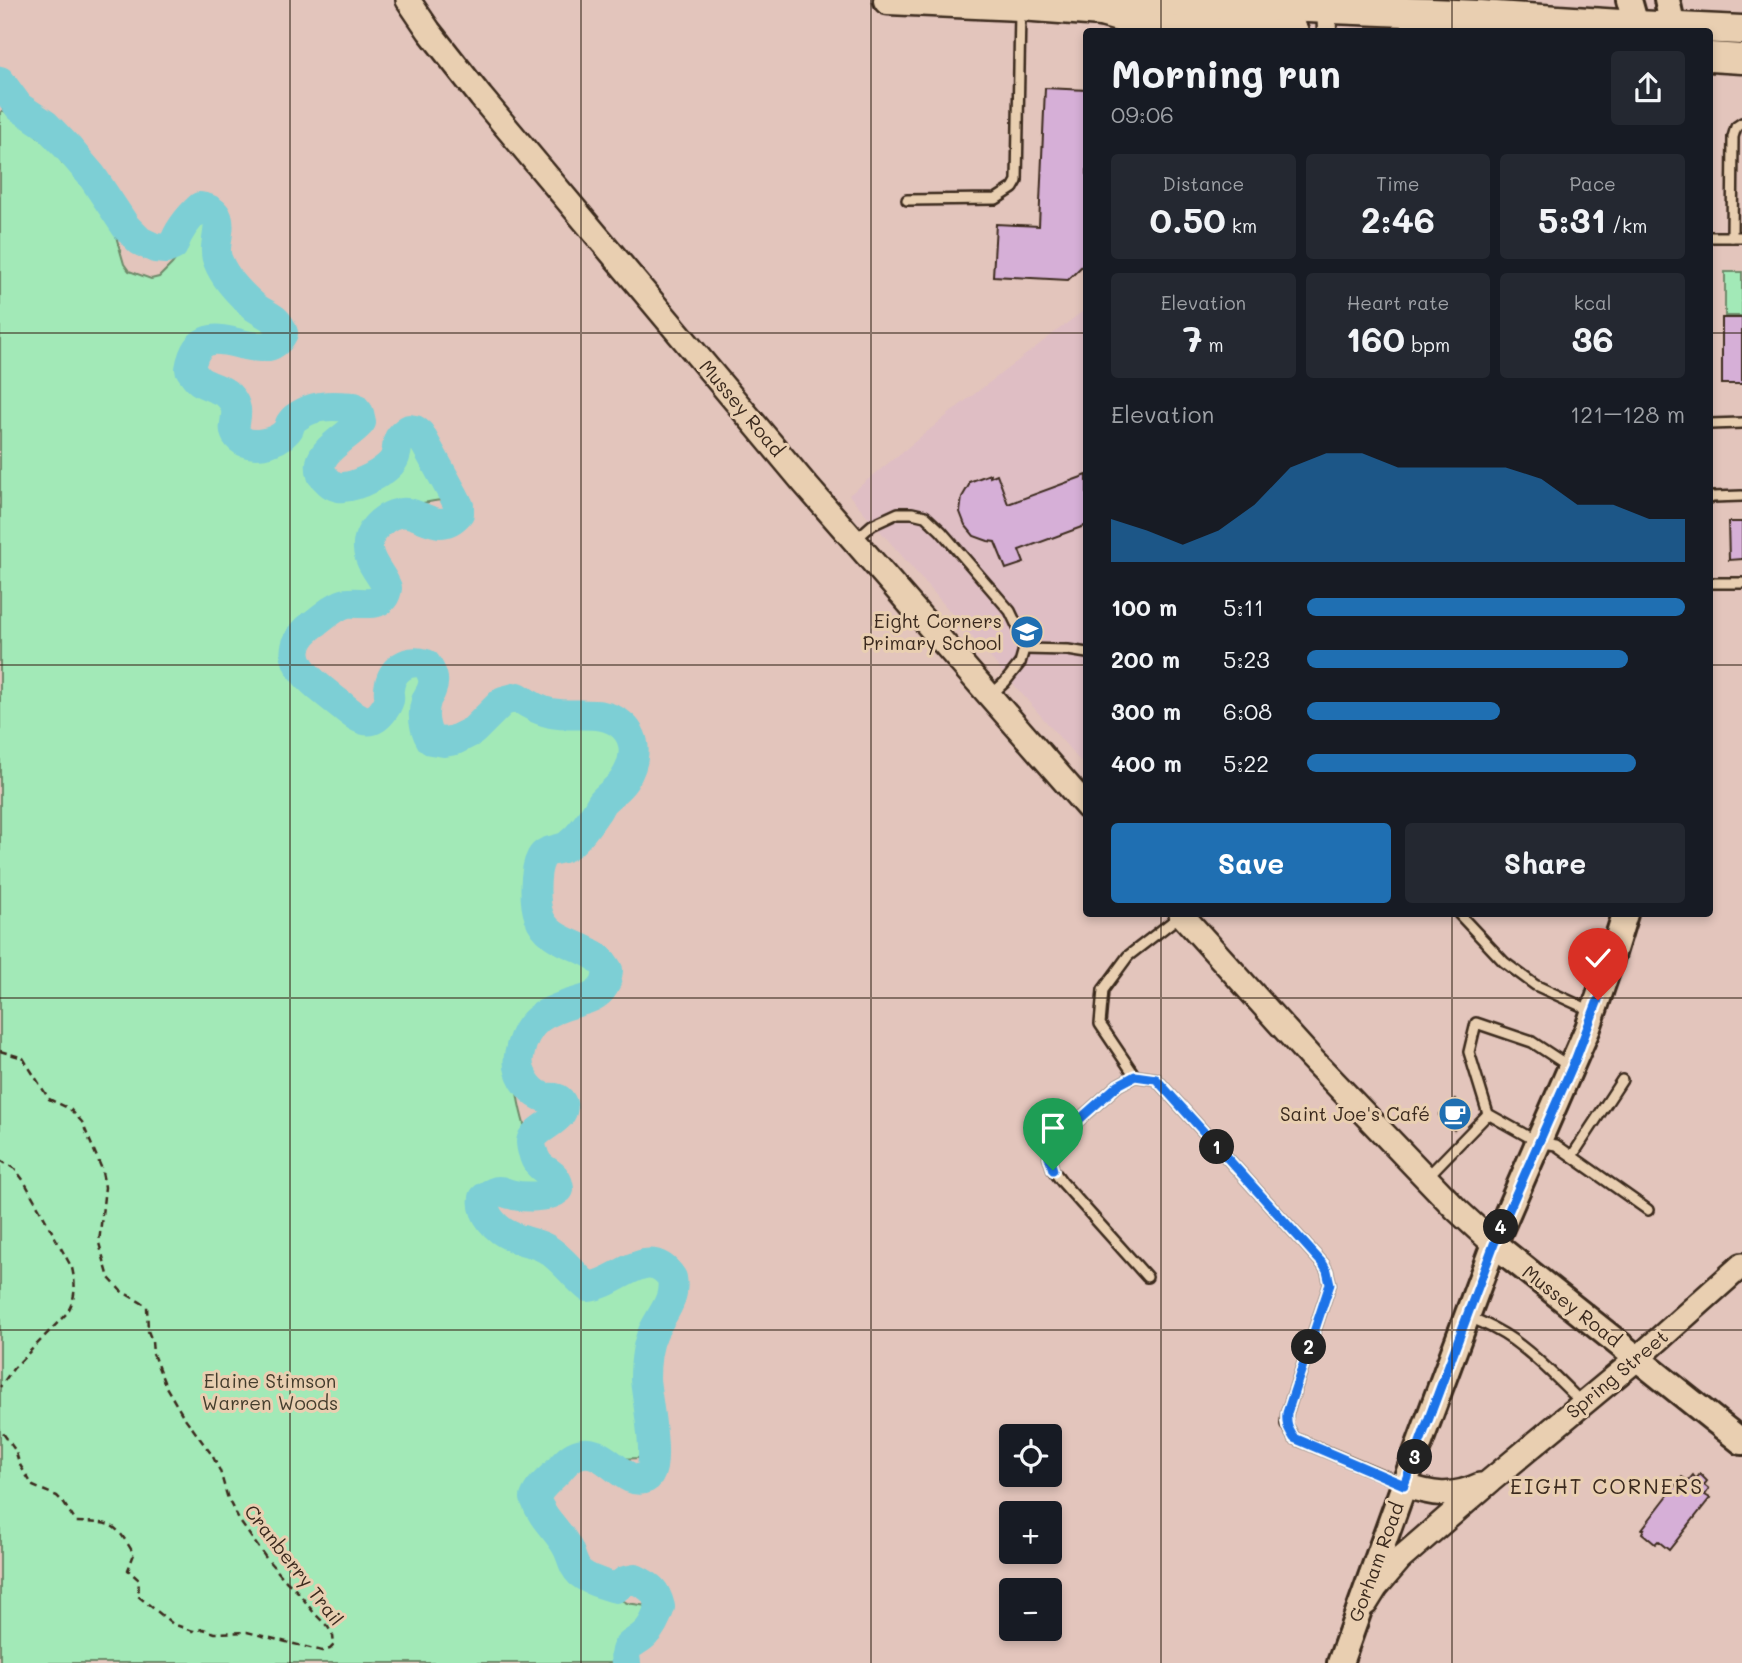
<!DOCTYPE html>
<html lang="en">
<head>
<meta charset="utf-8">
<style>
	body { margin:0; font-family:Mali,sans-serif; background:#242831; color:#f1f3f6; height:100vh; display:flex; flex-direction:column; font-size:26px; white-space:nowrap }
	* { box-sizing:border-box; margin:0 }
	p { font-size:23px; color:#9ea1a6 }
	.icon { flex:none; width:38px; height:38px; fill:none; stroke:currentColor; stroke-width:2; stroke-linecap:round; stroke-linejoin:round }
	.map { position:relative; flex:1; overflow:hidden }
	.drawer { position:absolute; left:1083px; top:28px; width:630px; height:889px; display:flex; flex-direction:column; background:#171b24; border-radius:7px; box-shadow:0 4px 10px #0003 }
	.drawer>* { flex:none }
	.fabs { position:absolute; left:999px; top:1424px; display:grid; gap:14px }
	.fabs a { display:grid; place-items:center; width:63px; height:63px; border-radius:7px; background:#171b24; box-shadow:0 4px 10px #0003; font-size:35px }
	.pin { position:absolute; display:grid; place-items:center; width:60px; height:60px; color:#fff; margin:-72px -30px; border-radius:50% 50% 50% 0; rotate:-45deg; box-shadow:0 0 7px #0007 }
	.pin .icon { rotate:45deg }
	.km { position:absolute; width:35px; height:35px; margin:-18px; border-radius:50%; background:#222; color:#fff; font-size:19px; line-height:35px; text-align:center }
	.round { display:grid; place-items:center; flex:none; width:74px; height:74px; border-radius:7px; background:#242831 }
	.overview { display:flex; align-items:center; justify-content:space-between; height:119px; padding:0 28px }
	h1 { font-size:38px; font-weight:800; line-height:52px }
	.stats { display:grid; grid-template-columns:repeat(3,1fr); gap:10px; height:119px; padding:7px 28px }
	.stats div { display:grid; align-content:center; border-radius:7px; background:#242831; text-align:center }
	.stats b { font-size:35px; font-weight:800 }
	.stats small { font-size:19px; font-weight:400 }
	.stats p { font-size:19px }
	.chart { height:196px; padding:14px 28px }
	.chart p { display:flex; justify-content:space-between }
	.chart svg { width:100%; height:126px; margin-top:7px; fill:#1f6fb2; opacity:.7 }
	.button { display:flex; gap:14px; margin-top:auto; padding:14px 28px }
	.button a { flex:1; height:80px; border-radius:7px; background:#1f6fb2; color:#fff; font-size:28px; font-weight:800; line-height:80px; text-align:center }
	.button a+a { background:#242831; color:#f1f3f6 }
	ul { padding:0 28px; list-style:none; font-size:23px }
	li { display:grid; grid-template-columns:112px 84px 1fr; align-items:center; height:52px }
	li i { height:18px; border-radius:9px; background:#1f6fb2 }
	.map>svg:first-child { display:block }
	.built { fill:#dfbec4 }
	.green { fill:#a2e9b7; stroke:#6e8a6a; stroke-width:2 }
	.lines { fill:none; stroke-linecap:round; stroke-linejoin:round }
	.river { stroke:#7dcfd5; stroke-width:30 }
	.building { fill:#d6afd7; stroke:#3b2a1e; stroke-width:2 }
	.service-casing { stroke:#3b2a1e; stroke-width:14 }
	.minor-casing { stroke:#3b2a1e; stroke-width:23 }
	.tertiary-casing { stroke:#3b2a1e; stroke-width:28 }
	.secondary-casing { stroke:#3b2a1e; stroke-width:30 }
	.primary-casing { stroke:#3b2a1e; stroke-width:33 }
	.path { stroke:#3b2a1e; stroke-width:2.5; stroke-dasharray:7 5; stroke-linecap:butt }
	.service { stroke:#e9cfb1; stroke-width:9 }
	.minor { stroke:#e9cfb1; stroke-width:18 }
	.tertiary { stroke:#e9cfb1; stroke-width:23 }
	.secondary { stroke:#e9cfb1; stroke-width:24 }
	.primary { stroke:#e9cfb1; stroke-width:28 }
	.route-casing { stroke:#fff; stroke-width:14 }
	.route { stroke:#1a73e8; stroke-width:9 }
	.grid { fill:none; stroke:#3b2a1e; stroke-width:2; stroke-opacity:0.55 }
	.labels { text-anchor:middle; stroke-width:6; stroke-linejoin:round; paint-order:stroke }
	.street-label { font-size:19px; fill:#3b2a1e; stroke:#e9cfb1 }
	.poi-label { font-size:19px; fill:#3b2a1e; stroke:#e9cfb1; text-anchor:end }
	.park-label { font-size:19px; fill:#453d2d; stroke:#e9cfb1 }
	.neighbourhood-label { font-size:21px; letter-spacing:2px; fill:#3b2a1e; stroke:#e9cfb1 }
</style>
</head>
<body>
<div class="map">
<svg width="1742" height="1663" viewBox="0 0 1742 1663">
	<rect width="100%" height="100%" fill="#e3c5bc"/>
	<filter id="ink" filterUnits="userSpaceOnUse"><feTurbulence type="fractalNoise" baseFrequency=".0143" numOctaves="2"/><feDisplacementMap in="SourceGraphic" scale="14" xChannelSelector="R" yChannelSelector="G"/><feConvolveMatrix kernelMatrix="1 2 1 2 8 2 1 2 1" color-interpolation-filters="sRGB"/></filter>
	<g filter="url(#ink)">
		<path class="built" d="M1087 308V769L849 495 960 405Z"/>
		<g class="green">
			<path d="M3 110 34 133 57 154 63 164 75 169 90 184 111 219 124 264 129 271 151 279 159 277 172 264 181 252 187 236 193 231 195 223 206 218C214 221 215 227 214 235L207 239C203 262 231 301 248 314 254 319 263 319 267 325 271 331 269 335 265 340 240 338 220 325 197 336 187 341 184 347 183 358 183 367 184 376 191 383 200 393 217 392 227 406 237 420 233 444 252 451 262 455 273 448 283 444 291 426 305 410 327 411 336 411 343 413 347 421L345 429 327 451 325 479 331 493 334 495 354 494 382 479 397 462 400 447 403 444 412 448 432 480 447 493V499L445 500C435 500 426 503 417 504 388 509 359 520 363 555 365 568 377 576 377 591L374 597C353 596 340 599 322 609 299 621 282 645 296 671 302 683 316 694 326 703 333 709 342 720 350 724 357 727 365 728 372 729L393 704 407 677 414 671H426C431 691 415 728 426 745 437 760 463 750 474 740 482 732 490 718 500 714 519 706 548 725 567 727 583 728 606 720 619 733 630 744 626 754 621 767 621 768 619 776 619 777 613 786 595 797 587 806 579 815 573 827 566 836 559 844 548 848 541 856 521 877 528 913 545 934 554 945 566 955 579 960 588 963 594 966 602 971L599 983 596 988C578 996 559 1002 543 1015 496 1053 521 1113 535 1161 539 1169 548 1174 550 1183L546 1190C522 1192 488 1180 483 1212 481 1227 490 1234 502 1241 515 1249 531 1246 543 1254 556 1263 578 1294 591 1296 610 1299 622 1277 640 1274 646 1273 654 1275 661 1277L666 1284V1292L647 1332 640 1352 636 1374 638 1419 643 1442 642 1454 638 1458 621 1459 591 1446 571 1452 542 1484 533 1504V1509L539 1523 573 1557 596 1587 627 1603 660 1608 661 1614 654 1631 651 1632C639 1633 626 1632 617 1640L615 1654 621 1663H0V113Z"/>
			<rect x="1725" y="272" width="17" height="44"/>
		</g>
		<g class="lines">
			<path class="river" d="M0 81 19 107 46 125 68 148 92 176 126 227 140 241 155 248 166 249 173 246C178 231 188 218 200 207 234 212 209 243 218 261 225 279 242 296 256 308 269 317 278 317 283 333 262 375 201 303 190 369 193 373 196 378 200 381 209 387 223 389 229 396 245 413 228 425 238 437 249 450 277 443 287 431 293 424 286 428 292 421 294 418 301 414 305 412 319 404 338 406 354 407L359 413 361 422C350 435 324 448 321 463 320 467 321 471 322 475 327 480 331 486 339 487 354 489 390 471 395 457 400 443 393 440 409 429L415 430 420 434 454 496 459 506V513C454 519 448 523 440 523 429 522 419 515 408 513 390 510 366 529 368 549 369 563 382 575 387 588 384 610 362 601 347 603 336 605 325 616 315 623 271 655 311 681 340 704 348 710 361 723 372 720 379 718 387 707 389 700 390 696 388 693 389 689 391 669 407 658 426 664 432 673 436 680 431 691 430 694 427 697 426 701 422 714 424 728 431 740L444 742 455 740 473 731 503 701 518 697C528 704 540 711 551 713 576 718 603 708 623 726 639 741 635 763 624 780 618 789 609 794 602 802 599 806 599 808 596 812 590 821 582 833 573 841 570 843 568 846 565 847 556 851 546 849 541 858 534 871 534 902 539 916 547 940 575 943 594 955 600 958 604 964 608 970 607 976 607 981 604 986 598 996 588 999 577 1002 545 1011 525 1020 519 1056 516 1071 528 1090 541 1096 548 1100 557 1095 561 1102 571 1119 533 1127 531 1142 531 1143 532 1151 533 1152 538 1175 557 1168 559 1189 549 1198 523 1198 510 1194 506 1193 502 1191 499 1191 493 1191 488 1195 484 1198 481 1214 497 1230 511 1236 523 1242 536 1242 547 1249 563 1259 573 1275 588 1287 619 1284 648 1242 672 1278 676 1300 662 1313 653 1332 647 1345 645 1364 645 1379 646 1396 662 1470 646 1478 622 1489 604 1440 574 1456 568 1459 563 1465 559 1470 550 1479 539 1487 535 1498 543 1521 558 1529 568 1549 572 1557 573 1567 580 1573 590 1581 603 1584 616 1588L625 1581 635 1579C651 1587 656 1590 660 1607 657 1616 653 1626 646 1633 635 1645 622 1642 626 1663"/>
		</g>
		<g class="building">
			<path d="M1045 88 1087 90V261L1068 280 993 276 996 224 1039 226Z"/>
			<rect x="1722" y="318" width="20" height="66"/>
			<path d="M990 474V477L997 474 1008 504 1087 475V525L1019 550 1024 563 1006 569 995 542 988 541 974 536 965 525 960 512 962 497 969 485V482Z"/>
			<path d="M1728 522H1742V559L1729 560Z"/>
			<path d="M1455 1099 1470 1113 1454 1130 1439 1115Z"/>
			<path d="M1700 1474 1707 1481 1704 1485 1709 1489 1705 1495 1710 1498 1669 1550 1658 1541 1655 1544 1642 1533 1644 1529H1642L1682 1477 1688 1481 1693 1475 1696 1479Z"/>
		</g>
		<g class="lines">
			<defs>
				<g id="service">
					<path d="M907 200 996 199 1013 188 1017 181 1020 11"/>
					<path d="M1710 237H1742"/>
					<path d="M1732 237 1733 137 1736 127 1742 123"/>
					<path d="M1710 424 1742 423"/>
					<path d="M1710 498 1713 497 1742 496"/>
					<path d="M855 540 872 525 898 513H912L925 516 941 531 1010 611 1022 636 1024 649 1020 663 1005 682 992 694"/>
					<path d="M1710 583H1742"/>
					<path d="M1024 649 1068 650 1087 653"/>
					<path d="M1459 914 1504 962 1535 985 1592 1011"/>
					<path d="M1135 1076 1100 1024 1103 990 1128 956 1181 915"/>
					<path d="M1488 1114 1538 1142 1556 1145 1648 1210"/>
					<path d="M1572 1156 1622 1080"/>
					<path d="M1427 1177 1488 1114 1469 1052 1476 1023 1532 1042 1570 1067"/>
					<path d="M1147 1277 1062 1182 1053 1170 1049 1157 1062 1135 1118 1085 1135 1076 1156 1079 1323 1264 1327 1271 1330 1284 1287 1413 1286 1424 1294 1438 1403 1484"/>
					<path d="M1469 1317C1484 1323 1499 1330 1513 1340 1538 1358 1560 1381 1582 1403"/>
				</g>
				<path id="minor" d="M1326 0 1327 32"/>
				<g id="tertiary">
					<path d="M408 0 429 31 481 97 804 483 1087 807"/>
					<path d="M1181 914 1310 1057 1456 1209 1494 1244"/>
					<path d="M1404 1485C1432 1495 1452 1498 1480 1485"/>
					<path d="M1366 1603 1376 1587 1400 1559 1490 1481 1638 1358 1742 1265"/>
				</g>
				<g id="secondary">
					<path d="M1629 0 1638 32"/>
					<path d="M1667 0 1674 32"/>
					<path d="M1494 1244 1742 1442"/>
					<path d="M1340 1663 1404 1485 1494 1244 1588 1028 1608 969 1625 914"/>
				</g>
				<g id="primary">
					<path d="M888 0 1020 6 1101 12 1143 24 1164 27 1294 32"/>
					<path d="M1101 12 1146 3 1157 2 1481 15 1636 25 1742 30"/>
					<path d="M1710 57 1742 59"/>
				</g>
			</defs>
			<use href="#service" class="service-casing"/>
			<use href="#minor" class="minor-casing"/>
			<use href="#tertiary" class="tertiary-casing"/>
			<use href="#secondary" class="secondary-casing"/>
			<use href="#primary" class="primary-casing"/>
			<g class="path">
				<path d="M0 1051 23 1058 49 1099 70 1109 82 1122 101 1167 105 1187 99 1243 109 1278 121 1291 147 1306 148 1331 152 1341 153 1354 166 1387 182 1414 212 1455 220 1471 228 1499 239 1520 266 1558 286 1581 298 1592 314 1613 328 1627 333 1636 334 1645 330 1649 322 1651 247 1632 215 1633 203 1629 193 1631 173 1624 138 1596 139 1580 128 1570 134 1554C114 1521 113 1523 76 1522L63 1502 57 1496 33 1486 20 1465 15 1450 0 1429"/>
				<path d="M0 1160 15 1169 24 1181 72 1268C76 1285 76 1298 67 1313L13 1369 0 1387"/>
			</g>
			<use href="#service" class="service"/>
			<use href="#minor" class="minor"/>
			<use href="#tertiary" class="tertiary"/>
			<use href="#secondary" class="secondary"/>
			<use href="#primary" class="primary"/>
		</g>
	</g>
	<g class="lines" filter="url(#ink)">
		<defs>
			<path id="route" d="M1053 1170 1049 1157 1062 1135 1118 1085 1135 1076 1156 1079 1323 1264 1327 1271 1330 1284 1287 1413C1286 1425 1288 1428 1294 1438L1404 1485 1494 1244 1576 1058 1598 1000"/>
		</defs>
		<use href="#route" class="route-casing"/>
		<use href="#route" class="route"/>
	</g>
	<path class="grid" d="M290 0V1663M581 0V1663M871 0V1663M1161 0V32M1452 0V32M0 333H1087M1710 333H1742M0 665H1087M1710 665H1742M1161 914V1663M1452 914V1663M0 998H1742M0 1330H1742"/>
	<defs>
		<symbol id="school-disc" viewBox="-11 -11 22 22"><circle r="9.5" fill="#1f6fb2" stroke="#e9cfb1"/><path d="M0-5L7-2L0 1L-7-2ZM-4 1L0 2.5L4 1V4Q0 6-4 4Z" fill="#fff"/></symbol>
		<symbol id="cafe-disc" viewBox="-11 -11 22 22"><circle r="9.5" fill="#1f6fb2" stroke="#e9cfb1"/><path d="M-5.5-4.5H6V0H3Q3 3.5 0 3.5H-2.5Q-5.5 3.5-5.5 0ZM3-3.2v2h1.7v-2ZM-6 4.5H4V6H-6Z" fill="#fff"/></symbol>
	</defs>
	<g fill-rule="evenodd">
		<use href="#school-disc" x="1008" y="613" width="38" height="38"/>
		<use href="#cafe-disc" x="1436" y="1095" width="38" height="38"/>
	</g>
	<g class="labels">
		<g class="street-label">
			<text transform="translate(742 408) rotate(50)" y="7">Mussey Road</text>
			<text transform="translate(1572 1306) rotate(38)" y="7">Mussey Road</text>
			<text transform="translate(1617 1374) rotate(-40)" y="7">Spring Street</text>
			<text transform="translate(1376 1562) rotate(-70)" y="7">Gorham Road</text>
			<text transform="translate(294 1565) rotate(52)" y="7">Cranberry Trail</text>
		</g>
		<g class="poi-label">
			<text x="1002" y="628">Eight Corners<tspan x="1002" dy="22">Primary School</tspan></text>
			<text x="1430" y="1121">Saint Joe's Café</text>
		</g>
		<g class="park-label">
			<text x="270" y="1388">Elaine Stimson<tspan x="270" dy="22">Warren Woods</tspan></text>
		</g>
		<g class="neighbourhood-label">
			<text x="1607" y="1494">EIGHT CORNERS</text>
		</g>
	</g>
</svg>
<div class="fabs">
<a><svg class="icon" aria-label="locate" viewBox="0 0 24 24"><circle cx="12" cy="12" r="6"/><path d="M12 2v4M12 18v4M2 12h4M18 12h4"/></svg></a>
<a>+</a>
<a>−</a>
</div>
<div class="pin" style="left:1053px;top:1170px;background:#1e9e55"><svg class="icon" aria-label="arrive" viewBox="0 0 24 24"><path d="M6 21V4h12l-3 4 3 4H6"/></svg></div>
<div class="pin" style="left:1598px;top:1000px;background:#d93025"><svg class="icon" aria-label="check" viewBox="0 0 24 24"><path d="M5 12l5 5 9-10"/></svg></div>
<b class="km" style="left:1217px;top:1147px">1</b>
<b class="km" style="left:1309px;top:1347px">2</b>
<b class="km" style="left:1415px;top:1457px">3</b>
<b class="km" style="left:1501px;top:1227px">4</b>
<section class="drawer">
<div class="overview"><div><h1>Morning run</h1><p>09:06</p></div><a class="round"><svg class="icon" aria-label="share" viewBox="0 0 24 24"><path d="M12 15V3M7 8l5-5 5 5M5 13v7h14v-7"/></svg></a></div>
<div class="stats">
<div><p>Distance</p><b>0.50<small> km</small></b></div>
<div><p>Time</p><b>2:46</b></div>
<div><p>Pace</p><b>5:31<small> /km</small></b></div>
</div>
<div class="stats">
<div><p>Elevation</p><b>7<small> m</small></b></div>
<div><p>Heart rate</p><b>160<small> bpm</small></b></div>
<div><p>kcal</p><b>36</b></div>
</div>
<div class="chart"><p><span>Elevation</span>121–128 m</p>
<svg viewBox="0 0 160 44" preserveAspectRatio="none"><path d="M0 44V29L10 33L20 38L30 33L40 24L50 11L60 6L70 6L80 11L90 11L100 11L110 11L120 15L130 24L140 24L150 29L160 29V44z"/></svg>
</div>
<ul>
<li><b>100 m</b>5:11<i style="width:100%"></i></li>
<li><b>200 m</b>5:23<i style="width:85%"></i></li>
<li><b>300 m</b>6:08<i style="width:51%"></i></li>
<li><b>400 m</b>5:22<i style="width:87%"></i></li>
</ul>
<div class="button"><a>Save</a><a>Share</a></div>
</section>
</div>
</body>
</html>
